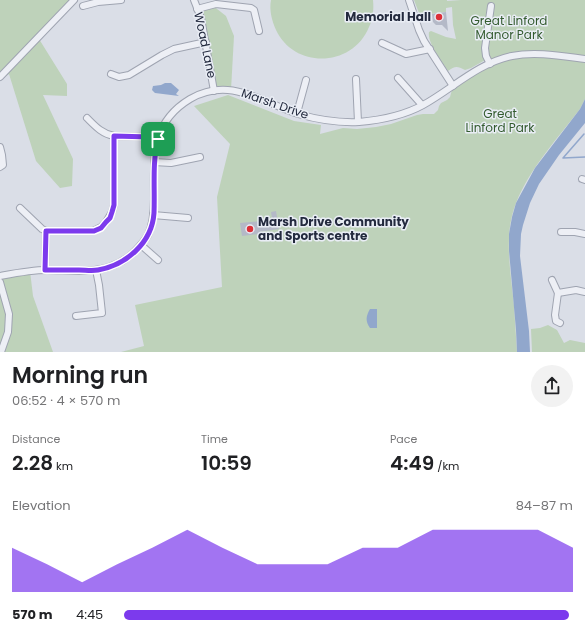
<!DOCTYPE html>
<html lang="en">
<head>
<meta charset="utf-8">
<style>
	body { margin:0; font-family:Poppins,sans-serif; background:#f2f2f2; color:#202124; height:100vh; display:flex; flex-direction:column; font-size:15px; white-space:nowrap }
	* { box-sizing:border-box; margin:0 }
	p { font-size:13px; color:#757577 }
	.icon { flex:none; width:22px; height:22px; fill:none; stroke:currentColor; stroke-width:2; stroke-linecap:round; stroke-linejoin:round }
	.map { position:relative; height:352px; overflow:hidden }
	.sheet { display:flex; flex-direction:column; background:#fff; flex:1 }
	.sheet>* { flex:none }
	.pin { position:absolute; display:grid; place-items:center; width:34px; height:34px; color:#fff; margin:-17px; border-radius:8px; box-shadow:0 2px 6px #0006 }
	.round { display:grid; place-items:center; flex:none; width:42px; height:42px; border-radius:21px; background:#f2f2f2 }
	.overview { display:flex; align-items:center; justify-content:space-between; height:68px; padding:0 12px }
	h1 { font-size:22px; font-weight:600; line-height:30px }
	.figures { display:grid; grid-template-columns:repeat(3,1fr); gap:6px; height:68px; padding:4px 12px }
	.figures div { display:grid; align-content:center }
	.figures b { font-size:20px; font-weight:600 }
	.figures small { font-size:11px; font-weight:400 }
	.figures p { font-size:11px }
	.chart { height:112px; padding:8px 12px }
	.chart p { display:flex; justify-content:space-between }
	.chart svg { width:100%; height:72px; margin-top:4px; fill:#7c3aed; opacity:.7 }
	ul { padding:0 12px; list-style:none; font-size:13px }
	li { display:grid; grid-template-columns:64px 48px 1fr; align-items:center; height:30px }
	li i { height:10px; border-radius:5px; background:#7c3aed }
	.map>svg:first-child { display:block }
	.green { fill:#bed2ba }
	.water { fill:#91a7cc }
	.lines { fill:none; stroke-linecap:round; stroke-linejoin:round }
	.stream { stroke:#91a7cc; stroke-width:1.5 }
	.building { fill:#b4b9c7 }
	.minor-casing { stroke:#9fa4b1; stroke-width:8 }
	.minor { stroke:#edeff5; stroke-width:6 }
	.route-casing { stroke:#fff; stroke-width:8 }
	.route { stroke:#7c3aed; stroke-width:5 }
	.poi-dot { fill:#dc2f38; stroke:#e9edf5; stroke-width:1.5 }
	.labels { text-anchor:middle; stroke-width:3; stroke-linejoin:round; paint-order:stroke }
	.poi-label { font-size:12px; font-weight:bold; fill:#232a3e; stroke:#e9edf5; text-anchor:end }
	.park-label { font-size:12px; fill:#335b2f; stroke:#e9edf5 }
	.street-label { font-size:12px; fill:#232a3e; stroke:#e9edf5 }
</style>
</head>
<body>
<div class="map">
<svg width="585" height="352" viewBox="0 0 585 352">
	<rect width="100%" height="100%" fill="#dadee7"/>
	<g class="green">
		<path d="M0 0H74L75 4 39 39 67 84V96L43 95 73 159 72 186 60 188 36 161 9 74 0 80Z"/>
		<path d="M271 0H373C374 9 373 19 369 27 353 67 295 70 276 30 272 21 269 10 271 0Z"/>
		<path d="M414 0H447V1L461 0H585V99L580 109C557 139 530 168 516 203 503 236 511 272 514 306 515 321 516 337 517 352H121L144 346 135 305 222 287 217 197 230 144 194 106 228 95 294 121 321 125 320 134 343 128 357 129 376 127 391 124 417 115 423 114H434L438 110 439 106 441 103 447 100 450 97 453 86 489 64 487 59 471 68 465 70C457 66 455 66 448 71 442 62 427 43 429 32L431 31 446 37 456 39 453 25 452 7 446 8V12L430 14 419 13Z"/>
		<path d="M212 5 226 16 234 36 231 90 214 91 197 9Z"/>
		<path d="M30 271 33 296 53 352H0V276Z"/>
		<path d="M548 325 557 330 564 343 570 340 585 343V352H532L531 329 540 328Z"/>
	</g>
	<g class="water">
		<path d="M165 83H171L179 90 176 94 179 96 155 93 152 90 153 86 161 85Z"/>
		<path d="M585 99V123L559 155 539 184 530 203 523 225 521 234 520 256 529 331 530 352H517L516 330 509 251V234L512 217 516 203 535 168 580 109Z"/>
		<path d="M370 309H377V328H370C365 321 366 316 370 309Z"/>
	</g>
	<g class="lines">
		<path class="stream" d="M584 134 563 158 585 157"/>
	</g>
	<g class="building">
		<path d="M446 12 448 31 442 25H436L433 22 432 14Z"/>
		<path d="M276 211 279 229 259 232V234L242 236 240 223 261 221V219L272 218 271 212Z"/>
	</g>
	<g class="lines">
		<defs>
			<g id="minor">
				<path d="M194 0 201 18 214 91"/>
				<path d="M409 0 419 30 424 41 453 86"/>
				<path d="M83 6 98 2 121 0"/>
				<path d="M197 9 216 4 251 8 254 10 259 31"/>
				<path d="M382 43 406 54 430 49"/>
				<path d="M490 64 486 56 485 48 491 6"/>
				<path d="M111 74 119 77 129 75 162 55 174 49 206 42"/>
				<path d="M0 77 74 0"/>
				<path d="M398 78 422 105"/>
				<path d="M356 79 358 122"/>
				<path d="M297 113 306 80"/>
				<path d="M87 118C95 126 102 134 114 136"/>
				<path d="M0 147 2 155 3 165 0 167"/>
				<path d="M154 162 171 163 200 157"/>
				<path d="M582 179 585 180"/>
				<path d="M20 208 42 229 46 231"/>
				<path d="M153 215 188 218"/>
				<path d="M561 232H575L585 234"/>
				<path d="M141 245 158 260"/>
				<path d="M45 270 46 231H93L101 227 106 222 112 212 114 205V136L151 137 158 139"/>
				<path d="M0 276C16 273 31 270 47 270 67 270 90 273 109 267 118 264 127 259 134 252 139 247 144 242 148 235 153 224 154 212 154 199 154 158 150 123 190 99 230 76 261 102 298 114 319 120 338 123 359 122 381 120 403 116 423 105 452 89 478 63 512 56 535 51 562 56 585 59"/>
				<path d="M552 280 558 293 576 290 585 292"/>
				<path d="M0 282 9 314 8 332 1 352"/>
				<path d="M558 293 555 315 556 321 560 323"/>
				<path d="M76 316 102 313 99 285 96 270"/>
			</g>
		</defs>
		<use href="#minor" class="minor-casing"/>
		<use href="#minor" class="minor"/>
	</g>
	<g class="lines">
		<defs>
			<path id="route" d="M114 136 150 137 158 139C152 163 155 188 154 213 152 243 126 265 98 270 92 271 85 270 79 270 68 270 57 270 45 270L46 231H94L101 228 106 222 110 218 112 212 114 205Z"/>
		</defs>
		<use href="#route" class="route-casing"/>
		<use href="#route" class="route"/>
	</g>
	<g class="poi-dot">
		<circle cx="439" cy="17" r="4"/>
		<circle cx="250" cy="229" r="4"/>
	</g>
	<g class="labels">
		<g class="poi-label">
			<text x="431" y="21">Memorial Hall</text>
			<text x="258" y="226" text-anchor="start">Marsh Drive Community<tspan x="258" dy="14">and Sports centre</tspan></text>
		</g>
		<g class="park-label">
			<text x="509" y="25">Great Linford<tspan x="509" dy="14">Manor Park</tspan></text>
			<text x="500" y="118">Great<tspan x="500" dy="14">Linford Park</tspan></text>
		</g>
		<g class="street-label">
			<text transform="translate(205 45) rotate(78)" y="4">Woad Lane</text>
			<text transform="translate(275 104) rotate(19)" y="4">Marsh Drive</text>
		</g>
	</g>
</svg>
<div class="pin" style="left:158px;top:139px;background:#1e9e55"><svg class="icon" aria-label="arrive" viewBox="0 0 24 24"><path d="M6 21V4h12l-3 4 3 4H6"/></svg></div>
</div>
<section class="sheet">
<div class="overview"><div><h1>Morning run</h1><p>06:52 · 4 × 570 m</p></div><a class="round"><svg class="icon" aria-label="share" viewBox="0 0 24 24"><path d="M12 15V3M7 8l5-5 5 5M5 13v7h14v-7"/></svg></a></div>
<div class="figures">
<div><p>Distance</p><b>2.28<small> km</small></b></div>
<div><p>Time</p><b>10:59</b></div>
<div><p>Pace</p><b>4:49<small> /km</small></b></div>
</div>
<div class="chart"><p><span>Elevation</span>84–87 m</p>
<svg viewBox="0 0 160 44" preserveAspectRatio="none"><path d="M0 44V17L10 27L20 38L30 27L40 17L50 6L60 17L70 27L80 27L90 27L100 17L110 17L120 6L130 6L140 6L150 6L160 17V44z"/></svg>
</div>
<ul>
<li><b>570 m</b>4:45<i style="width:99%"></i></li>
</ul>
</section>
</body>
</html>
